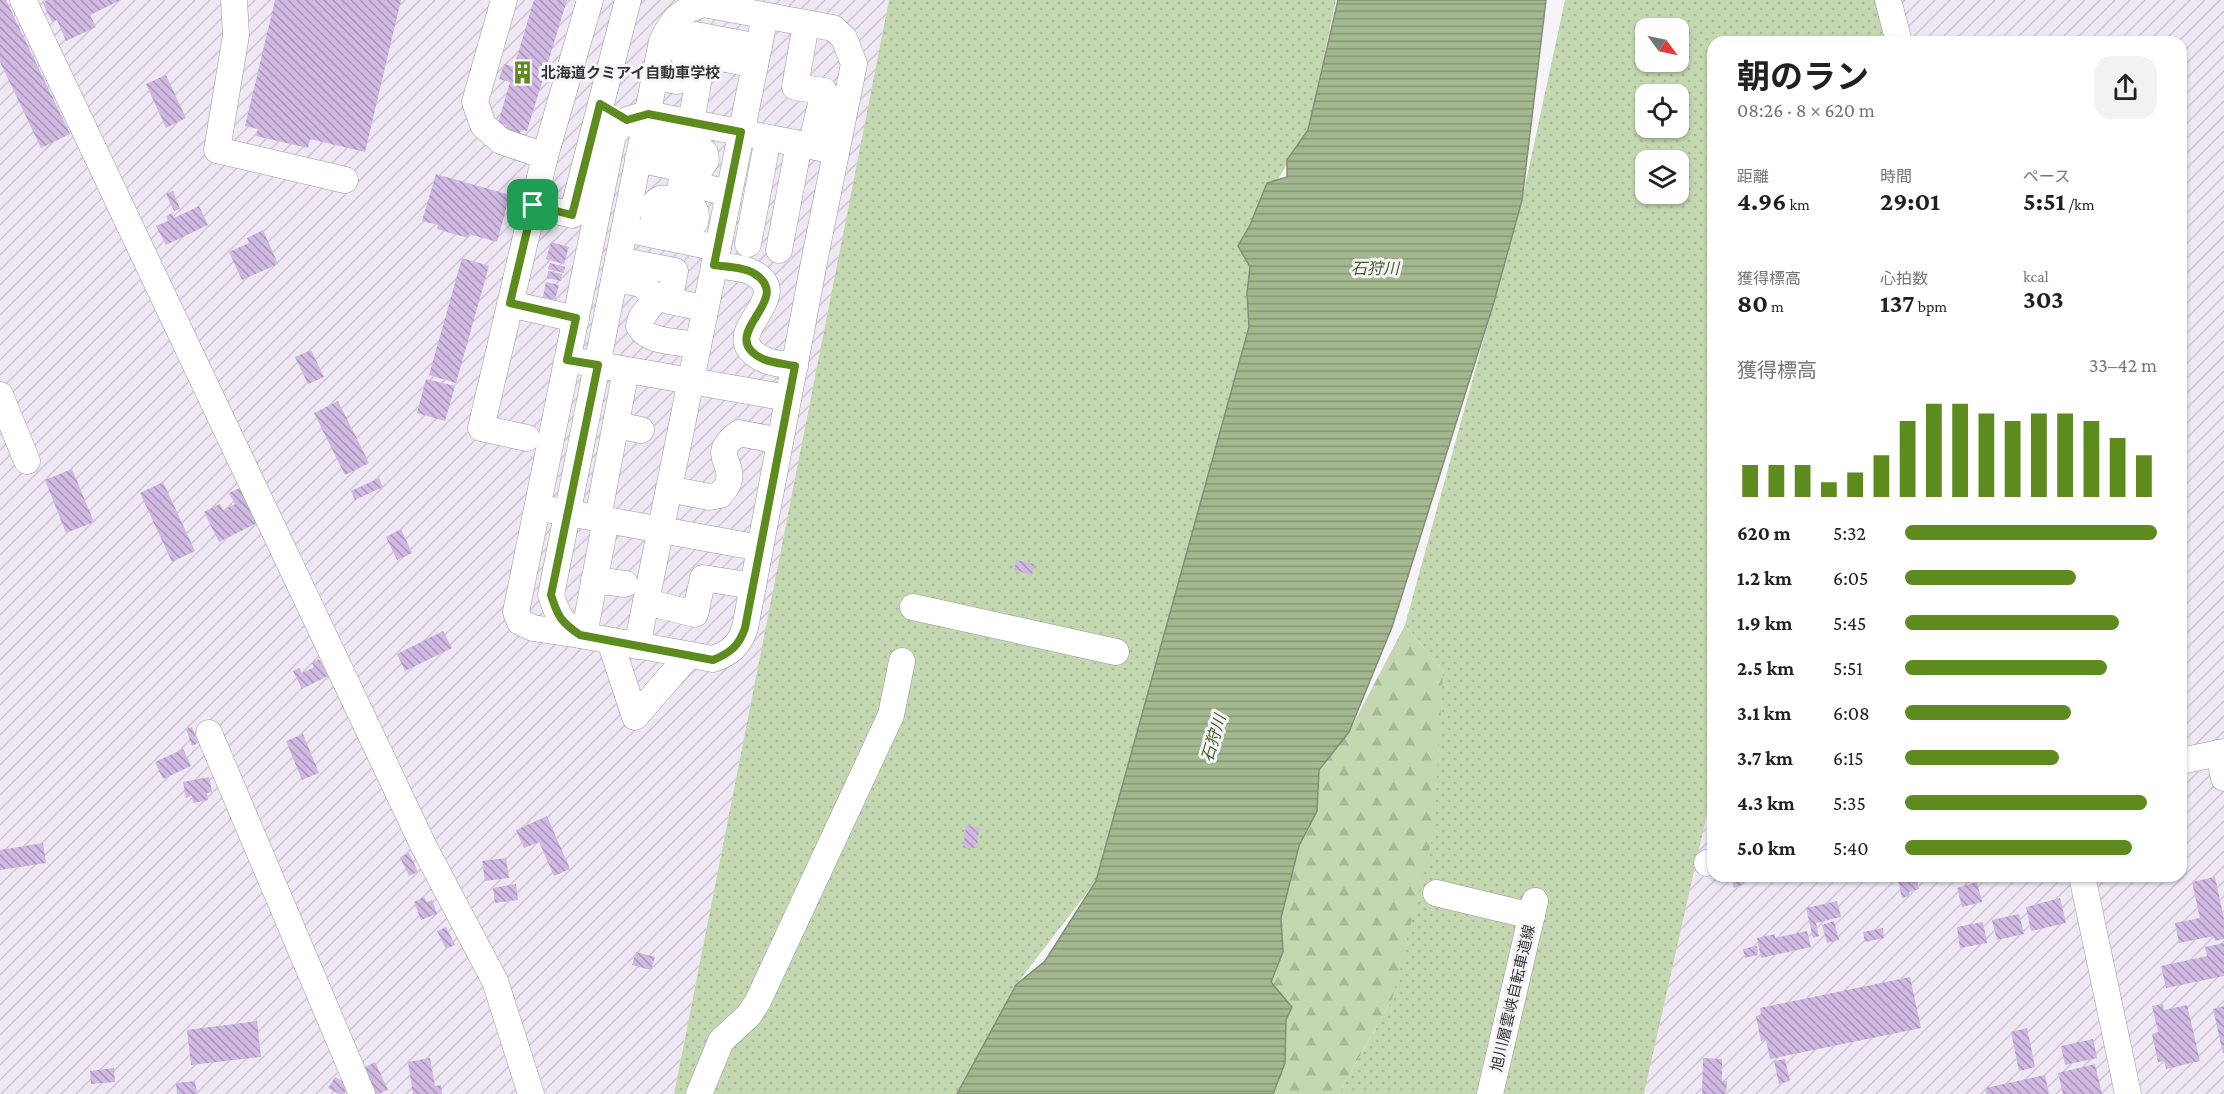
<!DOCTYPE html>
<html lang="ja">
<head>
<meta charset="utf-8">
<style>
	body { margin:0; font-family:"Crimson Pro","Noto Sans JP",serif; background:#f2f2f2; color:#202124; height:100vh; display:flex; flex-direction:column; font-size:22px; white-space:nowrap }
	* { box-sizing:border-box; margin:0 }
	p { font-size:20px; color:#757577 }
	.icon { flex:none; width:33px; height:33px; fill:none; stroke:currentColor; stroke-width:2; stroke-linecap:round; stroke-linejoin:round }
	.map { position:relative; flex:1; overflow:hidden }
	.side { position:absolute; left:1707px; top:36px; width:480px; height:846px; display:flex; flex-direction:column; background:#fff; border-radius:18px; box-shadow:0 2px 4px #0004 }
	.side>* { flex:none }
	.needle { width:39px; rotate:123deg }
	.fabs { position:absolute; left:1635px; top:18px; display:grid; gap:12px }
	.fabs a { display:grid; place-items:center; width:54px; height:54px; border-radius:12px; background:#fff; box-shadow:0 2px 4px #0004; font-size:30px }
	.pin { position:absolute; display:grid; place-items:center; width:51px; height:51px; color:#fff; margin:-26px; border-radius:12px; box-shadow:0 3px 9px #0006 }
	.round { display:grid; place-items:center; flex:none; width:63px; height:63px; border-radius:18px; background:#f2f2f2 }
	.summary { display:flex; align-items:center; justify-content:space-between; height:102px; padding:0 30px }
	h1 { font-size:33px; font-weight:700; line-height:45px }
	.figures { display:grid; grid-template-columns:repeat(3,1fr); gap:9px; height:102px; padding:6px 30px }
	.figures div { display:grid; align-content:center }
	.figures b { font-size:26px; font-weight:700 }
	.figures small { font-size:16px; font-weight:400 }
	.figures p { font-size:16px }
	.chart { height:168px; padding:12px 30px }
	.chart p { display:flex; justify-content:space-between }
	.chart svg { width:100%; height:108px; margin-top:6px; stroke:#5d8b1d; stroke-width:6 }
	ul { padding:0 30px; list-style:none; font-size:20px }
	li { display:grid; grid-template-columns:96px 72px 1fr; align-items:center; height:45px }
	li i { height:15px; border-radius:8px; background:#5d8b1d }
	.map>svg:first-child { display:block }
	.industrial { fill:url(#industrial-furrows) }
	.grass { fill:url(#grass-dots); fill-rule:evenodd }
	.forest { fill:url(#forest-firs) }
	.water { fill:url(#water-rules); stroke:#829074; stroke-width:1.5 }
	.building { fill:url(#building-back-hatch) }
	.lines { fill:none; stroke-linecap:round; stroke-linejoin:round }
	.minor-casing { stroke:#9c999e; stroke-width:27 }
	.minor { stroke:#fff; stroke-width:26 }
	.route-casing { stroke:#fff; stroke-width:12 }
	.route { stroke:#5d8b1d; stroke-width:8 }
	.labels { text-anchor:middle; stroke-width:6; stroke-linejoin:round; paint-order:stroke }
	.poi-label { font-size:15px; font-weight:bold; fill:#343335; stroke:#f7f4f9; text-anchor:start }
	.street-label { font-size:15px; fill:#343335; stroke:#f7f4f9 }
	.water-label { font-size:16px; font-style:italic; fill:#456025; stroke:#f7f4f9 }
</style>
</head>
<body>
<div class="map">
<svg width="2224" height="1094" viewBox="0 0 2224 1094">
	<defs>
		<pattern id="industrial-furrows" width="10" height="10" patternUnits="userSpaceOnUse" patternTransform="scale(1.5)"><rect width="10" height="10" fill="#efe8f4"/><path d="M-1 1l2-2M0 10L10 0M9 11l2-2" fill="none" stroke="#cec7d2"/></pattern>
		<pattern id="grass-dots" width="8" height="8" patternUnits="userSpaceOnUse" patternTransform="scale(1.5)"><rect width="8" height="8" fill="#c3d7b0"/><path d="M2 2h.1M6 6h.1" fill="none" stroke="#a8b998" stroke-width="1.8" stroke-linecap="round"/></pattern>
		<pattern id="forest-firs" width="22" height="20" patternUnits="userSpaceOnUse" patternTransform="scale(1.5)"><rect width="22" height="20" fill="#c3d7b0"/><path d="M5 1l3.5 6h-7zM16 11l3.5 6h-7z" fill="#a8b998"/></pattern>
		<pattern id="water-rules" width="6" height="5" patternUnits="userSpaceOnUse" patternTransform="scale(1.5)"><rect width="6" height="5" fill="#a3b88f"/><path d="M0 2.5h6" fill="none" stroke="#869676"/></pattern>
		<pattern id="building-back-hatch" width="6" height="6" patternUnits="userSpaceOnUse" patternTransform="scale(1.5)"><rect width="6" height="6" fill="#cfb8e1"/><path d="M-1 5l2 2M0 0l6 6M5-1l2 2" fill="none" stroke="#a996b7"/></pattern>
	</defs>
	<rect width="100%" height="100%" fill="#f7f4f9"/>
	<g class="industrial">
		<path d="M0 0H889L674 1094H0Z"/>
		<path d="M1890 0H2224V1094H1644L1713 787V876H2181V42H1886Z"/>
	</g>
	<g class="grass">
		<path d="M889 0H1336L1308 130 1250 225 1249 327 1096 881 1016 985 965 1094H674Z"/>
		<path d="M1565 0H1890L1886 42H1713V787L1644 1094H1338L1392 1000 1443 671 1405 625 1522 200ZM1646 28H1678V62H1646ZM1646 94H1678V128H1646ZM1646 160H1678V194H1646Z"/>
	</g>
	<path class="forest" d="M1405 625 1443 671 1434 831 1392 1000 1338 1094H1271V982L1283 952 1281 918 1319 770 1349 732Z"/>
	<path class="water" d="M1338 0H1546L1522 200 1494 302 1392 627 1349 732 1319 770 1317 811 1299 846 1281 918 1283 952 1271 982 1292 1007 1286 1020 1285 1063 1273 1094H957L1016 985 1045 961 1096 881 1249 327 1247 293 1250 267 1238 246 1250 225 1267 183 1287 177V160L1308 130Z"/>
	<g class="building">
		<path d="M0 0H6L70 134 41 148 0 62Z"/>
		<path d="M47 0H121L90 15 96 27 66 41 57 20 52 22 43 3Z"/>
		<path d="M275 0H401L365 152 310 139 308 148 256 136 258 129 245 126Z"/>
		<path d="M534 0H567L527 131 521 130 519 136 504 132 506 125 498 123 510 82 499 79 504 64 514 67Z"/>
		<path d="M166 75 186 118 166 128 146 84Z"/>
		<path d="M436 174 510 195 497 242 469 234 468 238 437 229 438 225 422 221Z"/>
		<path d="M173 191 180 209 174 211 166 194Z"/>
		<path d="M199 206 208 225 166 245 156 226 168 221 166 216 172 213 174 218Z"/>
		<path d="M263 230 278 264 242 280 229 252 249 243 247 238Z"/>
		<path d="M551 242 569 247 564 264 546 259Z"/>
		<path d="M462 258 489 266 456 383 429 375Z"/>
		<path d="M550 263 565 267 564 273 548 269Z"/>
		<path d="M548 271 562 274 561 281 547 278Z"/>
		<path d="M546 282 559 285 555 300 543 297Z"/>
		<path d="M311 350 324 377 308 384 295 357Z"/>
		<path d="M426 379 455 386 445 421 417 413Z"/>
		<path d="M338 401 369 463 345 475 314 413Z"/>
		<path d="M72 469 94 522 66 533 45 480Z"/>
		<path d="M379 478 383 487 355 500 351 491Z"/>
		<path d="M163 482 195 551 172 562 140 493Z"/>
		<path d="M240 488 257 523 219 542 204 512 220 504 223 510 235 504 229 493Z"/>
		<path d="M401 529 412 553 397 560 386 537Z"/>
		<path d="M1017 560 1034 564 1032 575 1014 570Z"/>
		<path d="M443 631 452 648 405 671 397 654Z"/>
		<path d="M319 659 328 676 302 689 293 671 299 668 302 673 314 667 312 663Z"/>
		<path d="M192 727 198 743 192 746 186 729Z"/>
		<path d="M303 734 319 773 302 780 286 741Z"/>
		<path d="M183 749 191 766 163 779 155 762Z"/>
		<path d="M209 777 212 792 207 793 208 800 193 803 192 796 186 798 183 782Z"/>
		<path d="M547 816 570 869 554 876 539 842 524 848 516 830Z"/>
		<path d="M966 825 979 828 977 848H963Z"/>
		<path d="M43 843 46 863 0 870V850Z"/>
		<path d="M409 853 418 872 409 876 400 857Z"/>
		<path d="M506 858 509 878 485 881 482 861Z"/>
		<path d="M1731 876H1743L1745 884 1734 888Z"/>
		<path d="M1897 876H1916L1919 889 1909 892 1910 896 1902 898Z"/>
		<path d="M2215 877 2224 919V939L2215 941 2214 936 2179 943 2175 923 2200 918 2192 882Z"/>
		<path d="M1977 882 1982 902 1962 907 1957 888Z"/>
		<path d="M516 884 518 900 495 903 493 888Z"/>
		<path d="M424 897 427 902 432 900 437 914 421 920 414 902Z"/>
		<path d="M2060 898 2066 923 2031 931 2026 907Z"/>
		<path d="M1837 901 1841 917 1816 923 1819 936 1813 938 1806 908Z"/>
		<path d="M2019 914 2024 934 1997 940 1992 920Z"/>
		<path d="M1834 921 1839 940 1827 943 1822 925Z"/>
		<path d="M1983 922 1987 943 1960 948 1957 927Z"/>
		<path d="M446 927 455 945 446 949 437 931Z"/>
		<path d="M1883 928 1884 938 1865 942 1863 932Z"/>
		<path d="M1807 931 1811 947 1761 958 1757 938 1775 934V938Z"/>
		<path d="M2224 943V976L2166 988 2161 966 2207 956 2205 947Z"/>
		<path d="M1757 946 1758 955 1745 958 1743 949Z"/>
		<path d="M636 952 655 957 651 970 632 965Z"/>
		<path d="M1910 977 1921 1028 1770 1059 1766 1040 1761 1041 1756 1016 1761 1015 1760 1008Z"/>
		<path d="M2163 1004 2164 1010 2187 1005 2200 1061 2166 1069 2164 1061 2158 1062 2152 1034 2158 1032 2152 1006Z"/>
		<path d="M2224 1006V1053H2223L2213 1009Z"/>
		<path d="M257 1021 261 1057 191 1065 187 1030Z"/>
		<path d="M2027 1028 2035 1067 2019 1071 2011 1032Z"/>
		<path d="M2093 1039 2097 1058 2065 1065 2061 1046Z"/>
		<path d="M430 1058 435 1086 441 1085 442 1094H413L408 1062Z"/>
		<path d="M1703 1058 1722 1059V1081H1727L1726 1094H1702Z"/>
		<path d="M1785 1059 1790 1081 1779 1084 1774 1061Z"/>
		<path d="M375 1062 388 1090 379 1094H370L359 1070Z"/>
		<path d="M2095 1064 2102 1094H2063L2058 1073Z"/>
		<path d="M114 1068 115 1082 91 1084 90 1071Z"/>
		<path d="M2045 1075 2049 1094H1986L1985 1088Z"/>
		<path d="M335 1077 349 1085 344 1094H339L328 1088Z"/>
		<path d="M195 1081 197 1094H177L176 1083Z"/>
	</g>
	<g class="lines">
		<defs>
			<g id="minor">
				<path d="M23 0 424 847 495 981 531 1094"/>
				<path d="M234 0 236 35 217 150 345 180"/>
				<path d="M504 0 475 102 483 125 501 141 545 156"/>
				<path d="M1888 0 1899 42"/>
				<path d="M703 4 833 28 844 38 854 64 815 257 745 628C739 646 730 653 713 659L580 635C561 622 558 617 551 595L662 41C673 19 679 12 703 4Z"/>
				<path d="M806 24 795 87 824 91 811 146"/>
				<path d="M703 54 755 65"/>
				<path d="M655 77 677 81C698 67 678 59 684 42L696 35 759 47"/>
				<path d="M691 123 699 77"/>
				<path d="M643 137 700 148 705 153 706 160C700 171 694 173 698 186L729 193"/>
				<path d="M638 159 684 169 679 194 682 195"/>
				<path d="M533 205 572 215 628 0"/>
				<path d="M673 215 675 221 684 227 695 222C699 211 690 197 678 205 674 209 675 213 671 217 668 221 663 222 659 220 641 211 664 184 675 209"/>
				<path d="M625 229 718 248"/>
				<path d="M748 244 768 138"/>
				<path d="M779 250 799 144"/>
				<path d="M618 260 675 271 669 301 705 308"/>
				<path d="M714 265C726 267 745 267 755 274 796 299 713 335 763 359 772 364 785 364 795 366"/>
				<path d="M614 280C634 283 647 280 654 301L641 318 639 326C648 343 680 342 698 345"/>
				<path d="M510 304 576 319"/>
				<path d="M582 362 788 398"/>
				<path d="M0 395 27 461"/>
				<path d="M616 425 641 430"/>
				<path d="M527 438 481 428 545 156 590 0"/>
				<path d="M669 489 709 497 720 495C722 492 727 487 728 483 736 462 708 455 739 433L780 441"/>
				<path d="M552 510 760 548"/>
				<path d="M598 518 626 370"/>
				<path d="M594 580 625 584"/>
				<path d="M646 602 695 614 703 578 753 586"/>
				<path d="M913 607 1116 652"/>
				<path d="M580 635 533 628 520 622 516 612 613 135 627 120 647 114 836 151"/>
				<path d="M584 635 606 520"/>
				<path d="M610 641 635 717 689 655"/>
				<path d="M637 646 765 16"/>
				<path d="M209 733 362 1094"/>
				<path d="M2219 753 2224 778"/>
				<path d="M2181 761 2224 752"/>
				<path d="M1707 863 1713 861"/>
				<path d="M2082 876 2128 1094"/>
				<path d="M1436 893 1532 916"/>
				<path d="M699 1094 721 1041 749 1015 758 1001 891 715 902 661"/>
				<path d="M1490 1094 1535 901"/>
			</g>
		</defs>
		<use href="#minor" class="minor-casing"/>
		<use href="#minor" class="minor"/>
	</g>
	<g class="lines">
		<defs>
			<path id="route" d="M600 104 627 120 648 114 741 132 714 265C726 267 745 267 755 274 796 300 713 335 763 359 772 363 785 364 795 366L745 628C739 646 730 653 713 660L580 635C561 622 558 617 551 595L598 365 567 360 576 318 510 303 533 205 572 215Z"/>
		</defs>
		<use href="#route" class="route-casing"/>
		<use href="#route" class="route"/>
	</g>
	<defs>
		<symbol id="building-bare" viewBox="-9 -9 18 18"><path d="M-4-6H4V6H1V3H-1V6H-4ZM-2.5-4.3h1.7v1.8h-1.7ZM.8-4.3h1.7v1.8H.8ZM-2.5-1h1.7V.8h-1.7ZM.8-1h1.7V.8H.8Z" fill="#5d8b1d" stroke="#f7f4f9" stroke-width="2.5" paint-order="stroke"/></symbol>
	</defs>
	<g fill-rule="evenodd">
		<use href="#building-bare" x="506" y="56" width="33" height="33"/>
	</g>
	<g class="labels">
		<g class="poi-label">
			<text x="541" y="78">北海道クミアイ自動車学校</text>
		</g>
		<g class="street-label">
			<text transform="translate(1513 998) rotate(-77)" y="5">旭川層雲峡自転車道線</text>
		</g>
		<g class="water-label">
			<text x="1375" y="274">石狩川</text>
			<text transform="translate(1213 738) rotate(-73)" y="6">石狩川</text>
		</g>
	</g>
</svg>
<div class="fabs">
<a><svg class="needle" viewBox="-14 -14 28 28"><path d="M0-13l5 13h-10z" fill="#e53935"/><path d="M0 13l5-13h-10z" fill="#757577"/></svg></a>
<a><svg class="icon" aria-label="locate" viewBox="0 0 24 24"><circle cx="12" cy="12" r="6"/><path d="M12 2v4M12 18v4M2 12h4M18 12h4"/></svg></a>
<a><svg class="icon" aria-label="layers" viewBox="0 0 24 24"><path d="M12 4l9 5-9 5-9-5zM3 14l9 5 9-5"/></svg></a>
</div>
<div class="pin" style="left:533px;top:205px;background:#1e9e55"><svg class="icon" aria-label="arrive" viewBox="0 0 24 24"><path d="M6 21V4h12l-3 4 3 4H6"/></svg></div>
<section class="side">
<div class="summary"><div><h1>朝のラン</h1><p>08:26 · 8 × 620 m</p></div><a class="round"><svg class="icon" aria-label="share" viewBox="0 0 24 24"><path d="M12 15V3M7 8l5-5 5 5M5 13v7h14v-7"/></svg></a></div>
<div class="figures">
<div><p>距離</p><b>4.96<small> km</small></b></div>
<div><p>時間</p><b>29:01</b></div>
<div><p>ペース</p><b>5:51<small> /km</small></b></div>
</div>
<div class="figures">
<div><p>獲得標高</p><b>80<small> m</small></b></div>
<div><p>心拍数</p><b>137<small> bpm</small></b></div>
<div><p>kcal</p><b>303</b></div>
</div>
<div class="chart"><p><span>獲得標高</span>33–42 m</p>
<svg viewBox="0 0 160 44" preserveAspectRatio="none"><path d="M5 44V31M15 44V31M25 44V31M35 44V38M45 44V34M55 44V27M65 44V13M75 44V6M85 44V6M95 44V10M105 44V13M115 44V10M125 44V10M135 44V13M145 44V20M155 44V27"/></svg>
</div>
<ul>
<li><b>620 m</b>5:32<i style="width:100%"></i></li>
<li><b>1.2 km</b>6:05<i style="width:68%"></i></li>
<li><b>1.9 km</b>5:45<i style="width:85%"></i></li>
<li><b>2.5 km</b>5:51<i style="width:80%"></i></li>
<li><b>3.1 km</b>6:08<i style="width:66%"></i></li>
<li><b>3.7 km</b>6:15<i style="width:61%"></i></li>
<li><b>4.3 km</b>5:35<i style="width:96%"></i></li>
<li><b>5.0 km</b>5:40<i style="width:90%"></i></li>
</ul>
</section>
</div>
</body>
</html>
